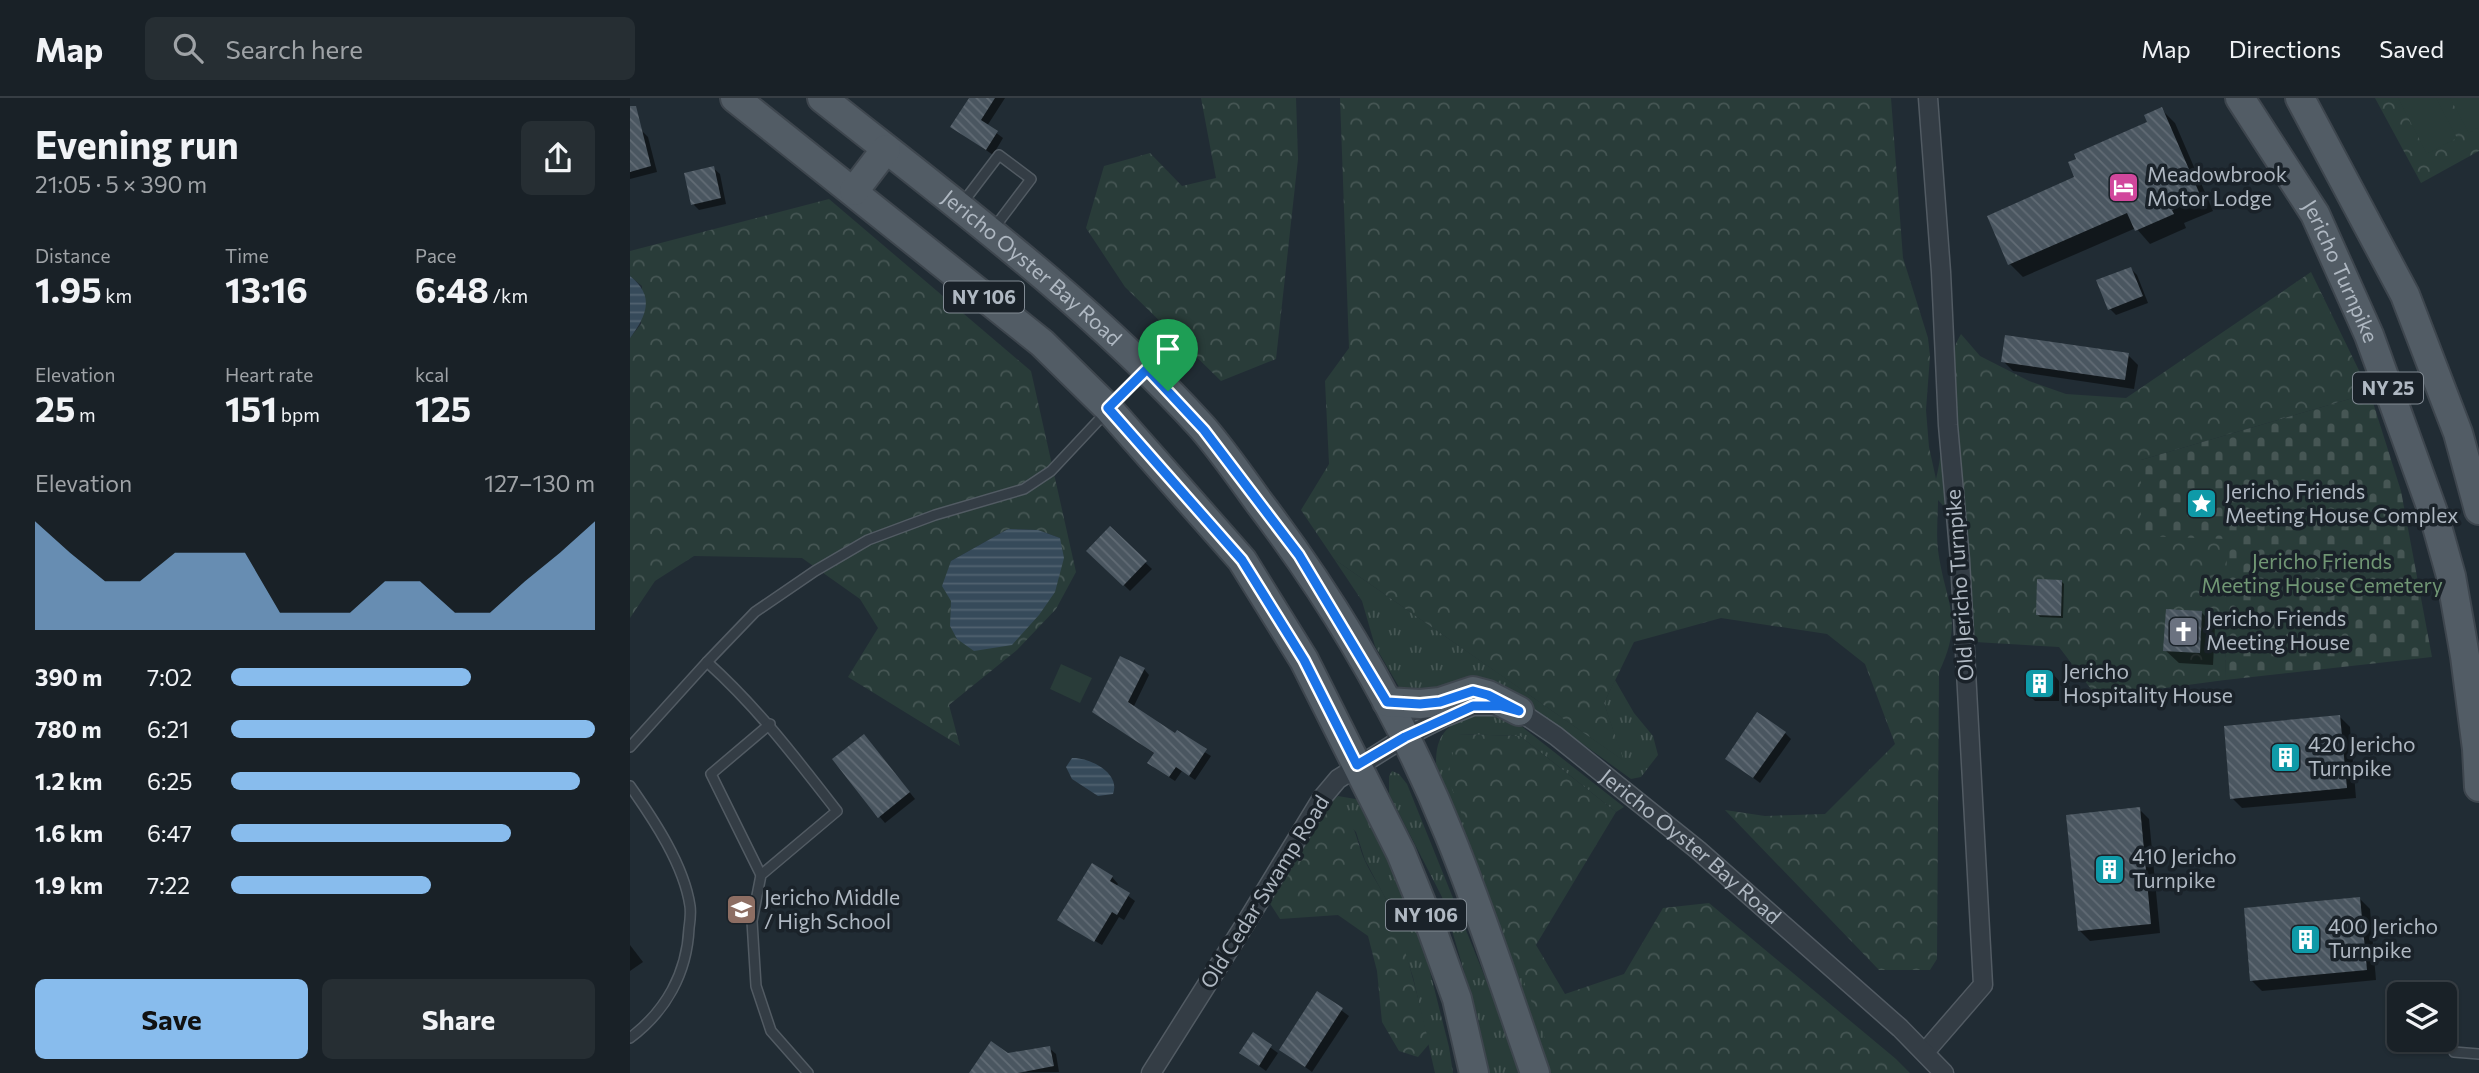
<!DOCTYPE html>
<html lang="en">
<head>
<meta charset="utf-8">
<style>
	body { margin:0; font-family:Commissioner,sans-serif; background:#262e33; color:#f1f3f6; height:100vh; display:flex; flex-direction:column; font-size:26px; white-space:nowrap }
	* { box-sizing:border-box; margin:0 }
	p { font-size:23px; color:#9fa3a7 }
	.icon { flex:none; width:38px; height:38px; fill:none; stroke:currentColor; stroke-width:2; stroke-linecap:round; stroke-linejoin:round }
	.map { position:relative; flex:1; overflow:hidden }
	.panel { display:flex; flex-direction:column; background:#192127; width:630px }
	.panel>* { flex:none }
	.fabs { position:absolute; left:1757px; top:884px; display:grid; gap:14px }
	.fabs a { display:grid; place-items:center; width:70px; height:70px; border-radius:10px; background:#192127; box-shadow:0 2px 5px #0004,0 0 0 2px #373e44; font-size:35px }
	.pin { position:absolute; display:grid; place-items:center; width:60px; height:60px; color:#fff; margin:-72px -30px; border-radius:50% 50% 50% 0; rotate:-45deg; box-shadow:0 0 7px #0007 }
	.pin .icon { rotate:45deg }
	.round { display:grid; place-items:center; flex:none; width:74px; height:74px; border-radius:10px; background:#262e33 }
	.summary { display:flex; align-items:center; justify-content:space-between; height:119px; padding:0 35px }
	h1 { font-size:38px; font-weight:700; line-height:52px }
	.stats { display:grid; grid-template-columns:repeat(3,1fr); gap:10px; height:119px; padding:7px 35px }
	.stats div { display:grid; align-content:center }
	.stats b { font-size:35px; font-weight:700 }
	.stats small { font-size:19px; font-weight:400 }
	.stats p { font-size:19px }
	.chart { height:196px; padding:14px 35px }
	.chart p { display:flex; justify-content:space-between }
	.chart svg { width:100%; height:126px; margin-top:7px; fill:#88bced; opacity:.7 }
	.button { display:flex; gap:14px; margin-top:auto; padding:14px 35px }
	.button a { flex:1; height:80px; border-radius:10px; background:#88bced; color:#111; font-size:28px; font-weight:700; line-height:80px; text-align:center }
	.button a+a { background:#262e33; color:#f1f3f6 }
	ul { padding:0 35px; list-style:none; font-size:23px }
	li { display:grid; grid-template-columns:112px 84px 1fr; align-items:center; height:52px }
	li i { height:18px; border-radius:9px; background:#88bced }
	header { display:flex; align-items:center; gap:42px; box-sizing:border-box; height:98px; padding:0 35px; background:#192127; border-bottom:2px solid #373e44 }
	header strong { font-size:33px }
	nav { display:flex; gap:38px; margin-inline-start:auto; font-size:24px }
	.search { width:490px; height:63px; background:#262e33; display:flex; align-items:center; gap:18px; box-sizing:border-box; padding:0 24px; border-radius:10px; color:#9fa3a7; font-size:26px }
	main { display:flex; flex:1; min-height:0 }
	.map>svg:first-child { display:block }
	.grass { fill:url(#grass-tufts) }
	.forest { fill:url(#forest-crowns); fill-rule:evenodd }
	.cemetery { fill:url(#cemetery-stones) }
	.pitch { fill:#293c39 }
	.water { fill:url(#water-rules) }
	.shadow { fill:#0007 }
	.building { fill:url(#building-back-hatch) }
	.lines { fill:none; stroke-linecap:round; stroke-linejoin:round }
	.lane-casing { stroke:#525b63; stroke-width:12 }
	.street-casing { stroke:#525b63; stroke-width:21 }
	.primary-casing { stroke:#3e464e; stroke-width:32 }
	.lane { stroke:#343d45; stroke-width:9 }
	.street { stroke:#343d45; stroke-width:18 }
	.primary { stroke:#525c65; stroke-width:28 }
	.route-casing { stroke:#fff; stroke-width:14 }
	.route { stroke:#1a73e8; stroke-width:9 }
	.labels { text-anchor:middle; stroke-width:7; stroke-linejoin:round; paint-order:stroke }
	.shield { fill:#1a2229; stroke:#828b94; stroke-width:2 }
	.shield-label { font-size:19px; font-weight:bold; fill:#afb8c2 }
	.poi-label { font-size:21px; fill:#afb8c2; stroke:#1a2229; text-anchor:start }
	.street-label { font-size:21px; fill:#afb8c2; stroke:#1a2229 }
	.park-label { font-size:21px; fill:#709674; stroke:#1a2229 }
</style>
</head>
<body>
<header>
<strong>Map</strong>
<div class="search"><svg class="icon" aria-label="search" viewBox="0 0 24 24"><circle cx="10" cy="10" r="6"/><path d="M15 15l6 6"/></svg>Search here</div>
<nav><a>Map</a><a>Directions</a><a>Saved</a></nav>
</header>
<main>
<section class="panel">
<div class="summary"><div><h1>Evening run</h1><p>21:05 · 5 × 390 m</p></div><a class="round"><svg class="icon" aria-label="share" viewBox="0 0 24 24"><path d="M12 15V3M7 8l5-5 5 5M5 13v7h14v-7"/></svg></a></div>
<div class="stats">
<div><p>Distance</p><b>1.95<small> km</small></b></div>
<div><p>Time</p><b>13:16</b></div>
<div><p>Pace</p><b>6:48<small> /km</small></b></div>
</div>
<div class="stats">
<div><p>Elevation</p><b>25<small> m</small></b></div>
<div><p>Heart rate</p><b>151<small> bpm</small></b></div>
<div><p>kcal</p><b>125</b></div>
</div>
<div class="chart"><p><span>Elevation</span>127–130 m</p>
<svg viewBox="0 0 160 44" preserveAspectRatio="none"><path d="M0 44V6L10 17L20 27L30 27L40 17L50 17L60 17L70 38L80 38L90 38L100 27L110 27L120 38L130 38L140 27L150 17L160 6V44z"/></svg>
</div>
<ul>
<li><b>390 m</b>7:02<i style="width:66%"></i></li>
<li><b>780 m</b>6:21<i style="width:100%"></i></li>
<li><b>1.2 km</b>6:25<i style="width:96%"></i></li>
<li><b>1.6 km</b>6:47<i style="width:77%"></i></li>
<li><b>1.9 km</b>7:22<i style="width:55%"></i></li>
</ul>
<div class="button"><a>Save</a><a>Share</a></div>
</section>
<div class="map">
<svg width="1849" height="975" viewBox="0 0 1849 975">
	<defs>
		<pattern id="grass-tufts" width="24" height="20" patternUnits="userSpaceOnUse" patternTransform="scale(1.75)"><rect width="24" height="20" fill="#293c39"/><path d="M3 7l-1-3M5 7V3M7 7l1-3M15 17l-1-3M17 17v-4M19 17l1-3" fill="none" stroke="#465654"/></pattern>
		<pattern id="forest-crowns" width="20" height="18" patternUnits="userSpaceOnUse" patternTransform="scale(1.75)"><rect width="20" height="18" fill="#293c39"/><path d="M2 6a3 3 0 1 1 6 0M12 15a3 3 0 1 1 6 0" fill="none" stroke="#465654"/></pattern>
		<pattern id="cemetery-stones" width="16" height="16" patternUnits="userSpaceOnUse" patternTransform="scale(1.75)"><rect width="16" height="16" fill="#293c39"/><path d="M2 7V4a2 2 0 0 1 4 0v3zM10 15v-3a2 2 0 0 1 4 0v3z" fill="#465654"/></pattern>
		<pattern id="water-rules" width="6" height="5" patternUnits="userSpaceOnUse" patternTransform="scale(1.75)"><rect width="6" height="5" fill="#364a5a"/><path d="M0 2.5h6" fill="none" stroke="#516270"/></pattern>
		<pattern id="building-back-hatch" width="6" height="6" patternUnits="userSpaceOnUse" patternTransform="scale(1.75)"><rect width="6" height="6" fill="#4a5660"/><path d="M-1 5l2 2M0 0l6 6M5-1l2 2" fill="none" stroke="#626c75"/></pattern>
	</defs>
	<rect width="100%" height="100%" fill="#212c34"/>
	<g class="grass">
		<path d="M704 461 993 662 974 605 985 582 1004 615 1023 638 1028 657 1011 679 1001 681 880 593 777 598 769 589 745 548 732 503Z"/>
		<path d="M842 615 866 616 886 624 994 709 986 714 890 638 828 636 929 975H913L806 666C806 636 816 629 842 615Z"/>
		<path d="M762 673 769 676 777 686 869 914 891 975H859L848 920 812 799 759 696V678Z"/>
		<path d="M708 698 731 702 742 714 793 846 819 949 823 975H805L783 879 758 805 735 762 726 734 698 706Z"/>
	</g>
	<g class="forest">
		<path d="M571 0H666L668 61 646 261 591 283 495 189 456 130 474 68 520 55 552 88 586 80Z"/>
		<path d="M710 0H1261L1273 160 1298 240 1300 258 1296 312 1299 349 1306 381C1317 342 1311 267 1331 236L1350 258 1399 283 1436 296 1496 300 1681 174 1740 295 1511 362 1598 441 1595 582 1467 599 1429 549 1345 544 1338 539 1319 414 1308 402C1308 418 1306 436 1308 452 1315 505 1335 520 1309 574L1307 861 1300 872H1249L1095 712 1135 718 1195 716 1265 646 1235 566 1197 536 1091 520 1004 544 974 605 994 663 704 461 671 412 699 366 695 283 719 250Z"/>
		<path d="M1745 0H1849V53L1791 85Z"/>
		<path d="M199 101 401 273 446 474 426 511 387 552 319 607 330 648 218 579 248 530 230 501 172 460 64 458 25 483 0 520V240L11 226 12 188 0 178V153ZM378 431 408 432 430 440 327 541 321 528V463Z"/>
		<path d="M828 636 890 638 986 714 906 847 935 896 994 876 1033 810 1079 805 1266 961 1280 975H928L817 677Z"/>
		<path d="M698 706C730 728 722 732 735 763 742 778 752 791 758 806 777 851 788 899 799 946L788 959 769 953 752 924 747 873 738 838 708 817 650 821 639 804 691 714Z"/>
	</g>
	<path class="cemetery" d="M1740 295 1771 393 1802 559 1595 582 1597 441 1511 438V362Z"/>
	<g class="pitch">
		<path d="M1768 0H1806L1827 40 1797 56Z"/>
		<path d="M1820 0H1849V29L1839 35Z"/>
		<path d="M431 566 462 580 450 605 420 591Z"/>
	</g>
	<g class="water">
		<path d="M0 178C25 198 17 217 0 240Z"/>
		<path d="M378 431 408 432 430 440 434 460 425 494 409 517 382 547 344 553 327 541 320 528 321 503 312 488 321 463Z"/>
		<path d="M442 660C459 659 491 675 483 696L468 698 442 681 436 669Z"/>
	</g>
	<g class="shadow">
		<path d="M341 0H375L357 28 373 40 363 57 323 29Z"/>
		<path d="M1531 11 1545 25 1583 113 1554 125 1556 130 1520 146 1506 130 1393 179 1380 166 1447 80 1519 25Z"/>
		<path d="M11 32 18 39 27 74 0 81V35Z"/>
		<path d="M83 70 90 76 96 106 69 112 63 106Z"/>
		<path d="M1501 171 1507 177 1518 205 1486 217 1480 211Z"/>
		<path d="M1498 257 1508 267 1504 291 1383 273 1373 263Z"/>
		<path d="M480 431 522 471 500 493 459 453Z"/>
		<path d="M1431 483 1434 486 1433 520 1410 519 1407 516Z"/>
		<path d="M1571 514 1585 528 1583 567 1549 565 1535 552Z"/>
		<path d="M514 571 519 577 503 610 581 658 565 682 552 673 545 683 525 670 520 665 525 656 464 614Z"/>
		<path d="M1423 576 1429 583V603H1405L1398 596Z"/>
		<path d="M1710 619 1720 629 1726 700 1612 710 1602 700Z"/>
		<path d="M1155 635 1161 641 1130 685 1097 660Z"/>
		<path d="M240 645 285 701 255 725 249 718Z"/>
		<path d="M1509 711 1519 721 1530 835 1460 843 1450 833Z"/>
		<path d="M482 779 488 786 486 789 505 803 494 822 489 819 472 847 429 822Z"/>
		<path d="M1730 801 1740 811 1746 882 1632 893 1622 883Z"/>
		<path d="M0 847 13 864 0 873Z"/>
		<path d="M688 895 719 918 682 974 651 951Z"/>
		<path d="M623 937 648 955 636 973 611 955Z"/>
		<path d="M419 950 426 956 429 974 341 975 378 957Z"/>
	</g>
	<g class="building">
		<path d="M339 0H365L351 22 368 33 356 52 320 29Z"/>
		<path d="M0 8H6L21 68 0 74Z"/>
		<path d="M1532 9 1571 99 1542 112 1544 116 1505 133 1497 115 1378 167 1357 118 1444 79 1438 64 1446 61 1444 56 1517 24 1514 17Z"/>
		<path d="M84 68 91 100 61 107 54 75Z"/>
		<path d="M1501 169 1513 198 1478 212 1466 182Z"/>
		<path d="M1375 237 1499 255 1495 282 1371 264Z"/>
		<path d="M480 428 517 463 493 488 456 453Z"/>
		<path d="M1407 481 1432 482 1431 518 1406 517Z"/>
		<path d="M1536 511 1572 513 1570 555 1533 553Z"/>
		<path d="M490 558 515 570 498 604 545 635 547 632 577 651 559 678 546 669 539 679 517 665 524 655 462 614Z"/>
		<path d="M1397 574H1424L1423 597H1396Z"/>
		<path d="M1127 614 1156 634 1123 680 1095 661Z"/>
		<path d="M1710 617 1717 690 1600 701 1594 628Z"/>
		<path d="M234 636 280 694 248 720 202 661Z"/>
		<path d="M1510 709 1521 826 1448 833 1436 717Z"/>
		<path d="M462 765 483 778 480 783 500 795 487 817 482 814 464 844 427 822Z"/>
		<path d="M1730 799 1737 872 1620 883 1614 810Z"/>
		<path d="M687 893 713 910 675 969 649 952Z"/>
		<path d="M623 934 642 947 629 968 609 955Z"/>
		<path d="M361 943 378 955 420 948 424 968 388 975H339Z"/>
	</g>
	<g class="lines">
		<defs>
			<g id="lane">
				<path d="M331 107 369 57 401 81 364 130"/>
				<path d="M77 564C128 610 165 659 207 713L131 777 122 823 126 888 141 933 178 975"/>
				<path d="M0 649 77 564 125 514 185 473 238 442 305 417 394 391 421 373 513 275"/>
				<path d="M0 688C24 722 54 767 60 808 61 815 60 823 59 830 57 875 36 913 0 940"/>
				<path d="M131 777 81 676 140 626"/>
				<path d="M1824 954 1849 956"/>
			</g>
			<g id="street">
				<path d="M1295 954 1353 887 1330 462 1318 327 1311 174 1298 0"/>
				<path id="s1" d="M521 975 617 823 692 700 708 681 775 639 813 620 843 608H871L889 613 926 638 1068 752 1270 930 1314 975"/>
			</g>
			<g id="primary">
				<path d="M105 0 412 245 478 310 612 462 674 562 771 755 801 829 827 901 844 975"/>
				<path id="s2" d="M192 0C323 104 459 205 572 329 592 352 610 378 628 403 705 504 771 617 819 736 851 814 877 895 905 975"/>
				<path id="s3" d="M1610 0 1685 116 1739 237 1803 414 1821 478 1835 558 1847 651 1849 689"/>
				<path d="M1670 0 1775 197 1828 335 1849 412"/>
				<path d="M224 93 256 51"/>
				<path d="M757 604 790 606 810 604 843 593 858 597 889 613"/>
			</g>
		</defs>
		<use href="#lane" class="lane-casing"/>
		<use href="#street" class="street-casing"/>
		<use href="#primary" class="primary-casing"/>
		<use href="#lane" class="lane"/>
		<use href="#street" class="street"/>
		<use href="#primary" class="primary"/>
	</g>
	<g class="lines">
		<defs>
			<path id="route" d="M517 271 574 332 669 457 757 604 790 606 810 604 843 593 858 597 889 613 871 608H843L775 639 727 667 674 562 612 462 478 310Z"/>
		</defs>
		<use href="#route" class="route-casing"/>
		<use href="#route" class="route"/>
	</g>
	<defs>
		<symbol id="hotel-square" viewBox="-11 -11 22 22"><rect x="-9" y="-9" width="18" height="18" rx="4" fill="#d1479c" stroke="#1a2229"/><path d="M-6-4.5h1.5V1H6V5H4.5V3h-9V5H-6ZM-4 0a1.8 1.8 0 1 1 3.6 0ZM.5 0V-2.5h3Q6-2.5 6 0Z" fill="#fff"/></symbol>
		<symbol id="sight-square" viewBox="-11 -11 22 22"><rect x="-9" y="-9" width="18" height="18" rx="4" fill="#0f9aa8" stroke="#1a2229"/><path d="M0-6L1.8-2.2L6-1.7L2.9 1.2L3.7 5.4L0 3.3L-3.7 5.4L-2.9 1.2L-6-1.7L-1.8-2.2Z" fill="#fff"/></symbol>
		<symbol id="church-square" viewBox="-11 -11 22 22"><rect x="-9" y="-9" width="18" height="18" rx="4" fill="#6b7280" stroke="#1a2229"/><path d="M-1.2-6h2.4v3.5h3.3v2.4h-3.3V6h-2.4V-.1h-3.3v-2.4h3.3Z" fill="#fff"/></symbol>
		<symbol id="building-square" viewBox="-11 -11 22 22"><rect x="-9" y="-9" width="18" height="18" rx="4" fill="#0f9aa8" stroke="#1a2229"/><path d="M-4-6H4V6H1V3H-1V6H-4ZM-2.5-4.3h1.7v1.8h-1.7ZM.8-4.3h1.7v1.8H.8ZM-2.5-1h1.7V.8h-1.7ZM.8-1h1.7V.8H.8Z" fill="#fff"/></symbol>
		<symbol id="school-square" viewBox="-11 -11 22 22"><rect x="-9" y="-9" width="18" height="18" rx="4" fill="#8d6e63" stroke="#1a2229"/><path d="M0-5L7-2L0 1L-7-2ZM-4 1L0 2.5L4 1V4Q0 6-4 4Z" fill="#fff"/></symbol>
	</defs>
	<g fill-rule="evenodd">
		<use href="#hotel-square" x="1476" y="72" width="35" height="35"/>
		<use href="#sight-square" x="1554" y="388" width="35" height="35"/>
		<use href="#church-square" x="1536" y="516" width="35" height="35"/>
		<use href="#building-square" x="1392" y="568" width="35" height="35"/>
		<use href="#building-square" x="1638" y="642" width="35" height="35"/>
		<use href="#building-square" x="1462" y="754" width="35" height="35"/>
		<use href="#school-square" x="94" y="794" width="35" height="35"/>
		<use href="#building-square" x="1658" y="824" width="35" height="35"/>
	</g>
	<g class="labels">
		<g class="shield">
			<rect x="314" y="183.5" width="80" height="31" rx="5"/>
			<rect x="1723" y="274.5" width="70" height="31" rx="5"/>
			<rect x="756" y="801.5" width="80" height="31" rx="5"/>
		</g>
		<g class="shield-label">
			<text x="354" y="206">NY 106</text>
			<text x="1758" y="297">NY 25</text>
			<text x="796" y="824">NY 106</text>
		</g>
		<g class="poi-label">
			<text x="1517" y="84">Meadowbrook<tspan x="1517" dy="24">Motor Lodge</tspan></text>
			<text x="1595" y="401">Jericho Friends<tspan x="1595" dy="24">Meeting House Complex</tspan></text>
			<text x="1576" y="528">Jericho Friends<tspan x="1576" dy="24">Meeting House</tspan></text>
			<text x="1433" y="581">Jericho<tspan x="1433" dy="24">Hospitality House</tspan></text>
			<text x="1678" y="654">420 Jericho<tspan x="1678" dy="24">Turnpike</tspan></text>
			<text x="1502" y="766">410 Jericho<tspan x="1502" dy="24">Turnpike</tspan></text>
			<text x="134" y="807">Jericho Middle<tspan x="134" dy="24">/ High School</tspan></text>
			<text x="1698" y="836">400 Jericho<tspan x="1698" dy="24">Turnpike</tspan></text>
		</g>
		<g class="street-label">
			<text dy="7" stroke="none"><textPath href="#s2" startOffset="270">Jericho Oyster Bay Road</textPath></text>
			<text dy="7" stroke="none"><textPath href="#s3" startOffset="201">Jericho Turnpike</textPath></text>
			<text transform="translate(1330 487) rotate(-94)" y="7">Old Jericho Turnpike</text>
			<text dy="7" stroke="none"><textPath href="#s1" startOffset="768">Jericho Oyster Bay Road</textPath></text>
			<text transform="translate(635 794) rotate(-58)" y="7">Old Cedar Swamp Road</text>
		</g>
		<g class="park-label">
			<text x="1692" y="471">Jericho Friends<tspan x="1692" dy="24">Meeting House Cemetery</tspan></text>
		</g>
	</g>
</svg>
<div class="fabs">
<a><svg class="icon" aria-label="layers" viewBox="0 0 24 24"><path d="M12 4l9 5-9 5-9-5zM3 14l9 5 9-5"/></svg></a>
</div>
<div class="pin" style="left:538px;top:293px;background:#1e9e55"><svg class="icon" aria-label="arrive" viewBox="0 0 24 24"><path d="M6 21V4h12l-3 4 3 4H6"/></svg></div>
</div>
</main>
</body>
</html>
